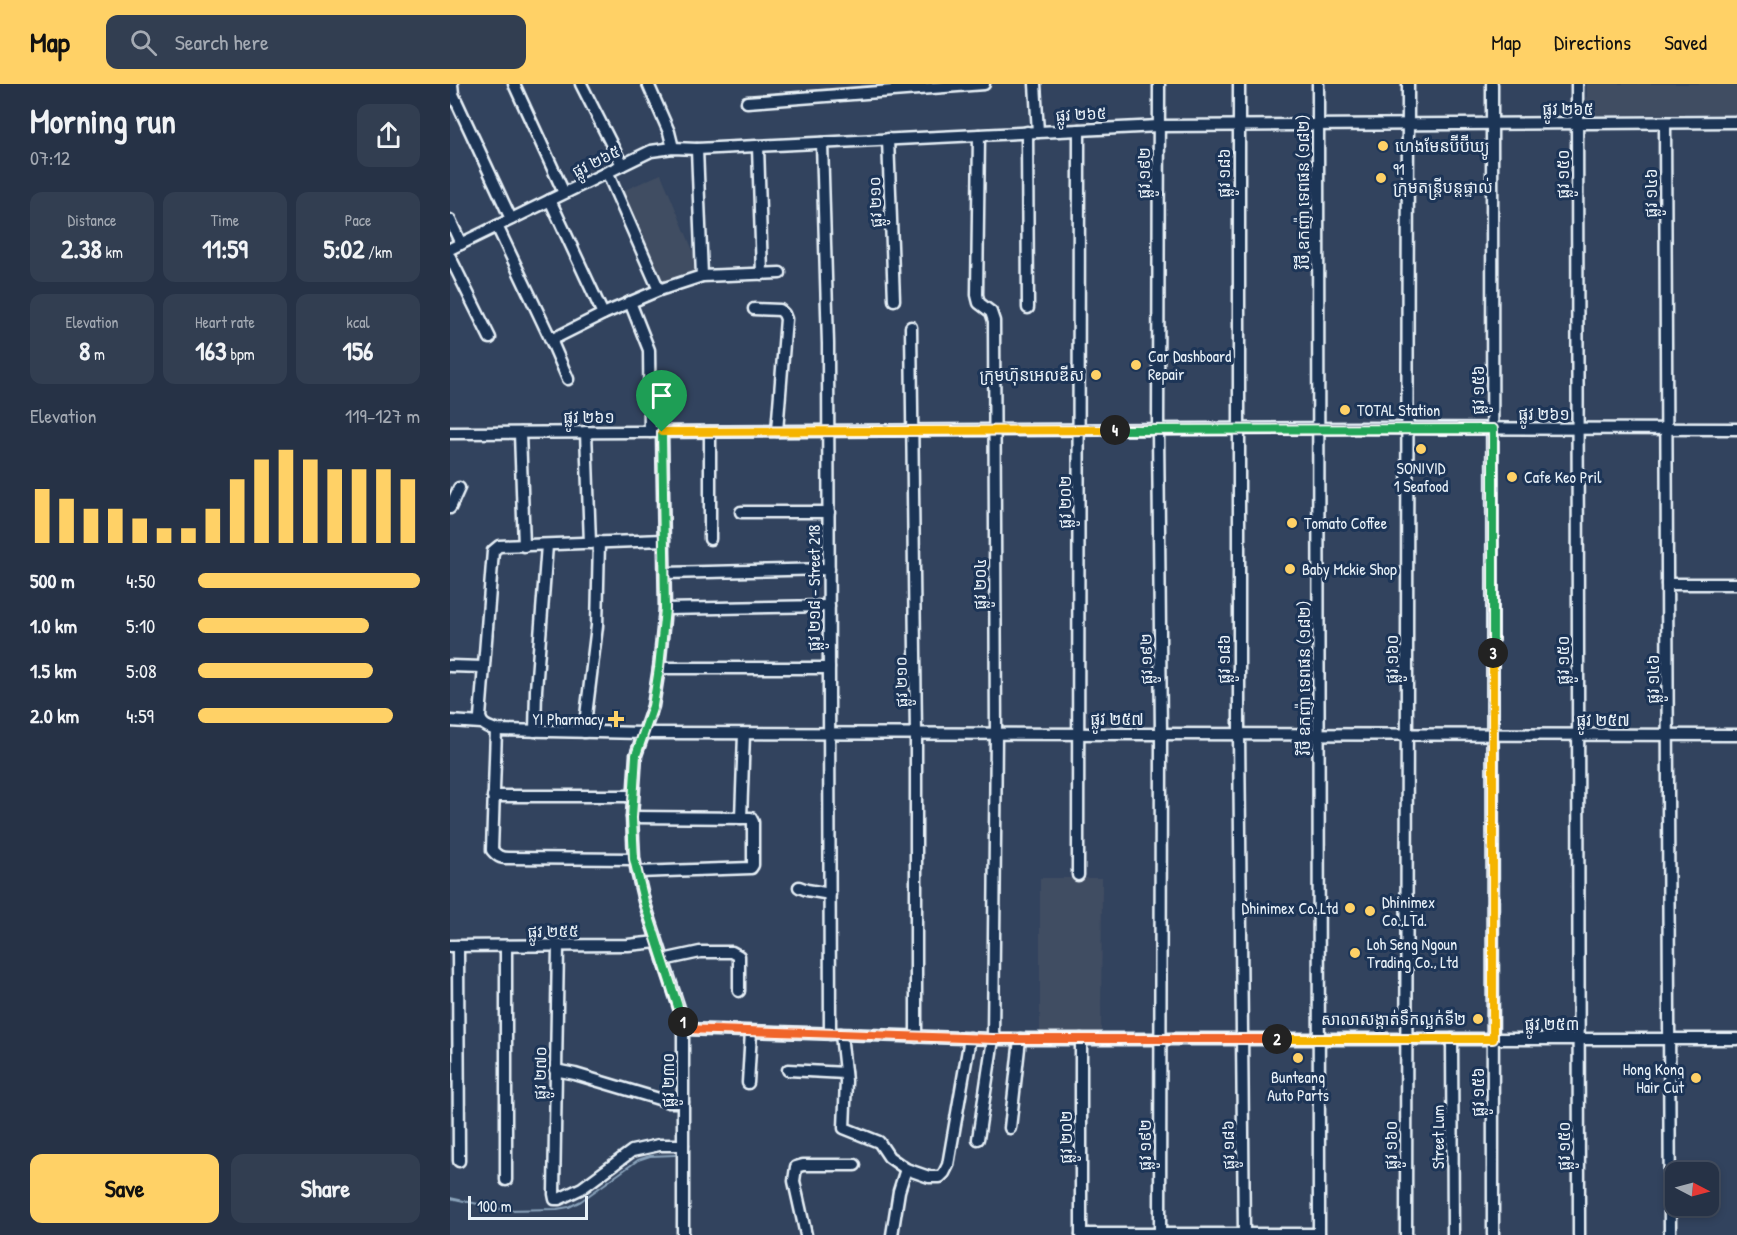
<!DOCTYPE html>
<html lang="en">
<head>
<meta charset="utf-8">
<style>
	body { margin:0; font-family:"Patrick Hand","Noto Sans Khmer",sans-serif; background:#323e51; color:#f1f3f6; height:100vh; display:flex; flex-direction:column; font-size:22px; white-space:nowrap }
	* { box-sizing:border-box; margin:0 }
	p { font-size:20px; color:#a4aab3 }
	.icon { flex:none; width:33px; height:33px; fill:none; stroke:currentColor; stroke-width:2; stroke-linecap:round; stroke-linejoin:round }
	.map { position:relative; flex:1; overflow:hidden }
	.panel { display:flex; flex-direction:column; background:#263246; width:450px }
	.panel>* { flex:none }
	.needle { width:39px; rotate:96deg }
	.tools { position:absolute; left:1215px; top:1078px; display:grid; gap:12px }
	.tools a { display:grid; place-items:center; width:54px; height:54px; border-radius:12px; background:#263246; box-shadow:0 3px 9px #0003,0 0 0 2px #424d5f; font-size:30px }
	.scale { position:absolute; left:18px; bottom:15px; width:120px; box-sizing:border-box; padding-left:6px; border:3px solid #e8f1f8; border-top:0; font-size:16px; line-height:21px; white-space:nowrap; color:#e8f1f8; -webkit-text-stroke:4px #1d3557; paint-order:stroke }
	.pin { position:absolute; display:grid; place-items:center; width:51px; height:51px; color:#fff; margin:-62px -26px; border-radius:50% 50% 50% 0; rotate:-45deg; box-shadow:0 0 6px #0007 }
	.pin .icon { rotate:45deg }
	.km { position:absolute; width:30px; height:30px; margin:-15px; border-radius:50%; background:#222; color:#fff; font-size:16px; line-height:30px; text-align:center }
	.round { display:grid; place-items:center; flex:none; width:63px; height:63px; border-radius:12px; background:#323e51 }
	.headline { display:flex; align-items:center; justify-content:space-between; height:102px; padding:0 30px }
	h1 { font-size:33px; font-weight:700; line-height:45px }
	.stats { display:grid; grid-template-columns:repeat(3,1fr); gap:9px; height:102px; padding:6px 30px }
	.stats div { display:grid; align-content:center; border-radius:12px; background:#323e51; text-align:center }
	.stats b { font-size:26px; font-weight:700 }
	.stats small { font-size:16px; font-weight:400 }
	.stats p { font-size:16px }
	.chart { height:168px; padding:12px 30px }
	.chart p { display:flex; justify-content:space-between }
	.chart svg { width:100%; height:108px; margin-top:6px; stroke:#ffd166; stroke-width:6 }
	.action { display:flex; gap:12px; margin-top:auto; padding:12px 30px }
	.action a { flex:1; height:69px; border-radius:12px; background:#ffd166; color:#111; font-size:24px; font-weight:700; line-height:69px; text-align:center }
	.action a+a { background:#323e51; color:#f1f3f6 }
	ul { padding:0 30px; list-style:none; font-size:20px }
	li { display:grid; grid-template-columns:96px 72px 1fr; align-items:center; height:45px }
	li i { height:15px; border-radius:8px; background:#ffd166 }
	header { display:flex; align-items:center; gap:36px; box-sizing:border-box; height:84px; padding:0 30px; background:#ffd166; color:#111 }
	header strong { font-size:28px }
	nav { display:flex; gap:33px; margin-inline-start:auto; font-size:21px }
	.search { width:420px; height:54px; background:#323e51; display:flex; align-items:center; gap:15px; box-sizing:border-box; padding:0 21px; border-radius:12px; color:#a4aab3; font-size:22px }
	main { display:flex; flex:1; min-height:0 }
	.map>svg:first-child { display:block }
	.built { fill:#414d62 }
	.lines { fill:none; stroke-linecap:round; stroke-linejoin:round }
	.stream { stroke:#89a2ba; stroke-width:2 }
	.minor-casing { stroke:#e8f1f8; stroke-width:15 }
	.minor { stroke:#1d3557; stroke-width:10 }
	.split-1-casing { stroke:#fff; stroke-width:12 }
	.split-2-casing { stroke:#fff; stroke-width:12 }
	.split-3-casing { stroke:#fff; stroke-width:12 }
	.split-4-casing { stroke:#fff; stroke-width:12 }
	.split-5-casing { stroke:#fff; stroke-width:12 }
	.split-1 { stroke:#22a559; stroke-width:8 }
	.split-2 { stroke:#f0652b; stroke-width:8 }
	.split-3 { stroke:#f5b400; stroke-width:8 }
	.split-4 { stroke:#22a559; stroke-width:8 }
	.split-5 { stroke:#f5b400; stroke-width:8 }
	.poi-dot { fill:#ffd166; stroke:#1d3557; stroke-width:2 }
	.labels { text-anchor:middle; stroke-width:6; stroke-linejoin:round; paint-order:stroke }
	.street-label { font-size:16px; fill:#e8f1f8; stroke:#1d3557 }
	.poi-label { font-size:16px; fill:#e8f1f8; stroke:#1d3557; text-anchor:start }
</style>
</head>
<body>
<header>
<strong>Map</strong>
<div class="search"><svg class="icon" aria-label="search" viewBox="0 0 24 24"><circle cx="10" cy="10" r="6"/><path d="M15 15l6 6"/></svg>Search here</div>
<nav><a>Map</a><a>Directions</a><a>Saved</a></nav>
</header>
<main>
<section class="panel">
<div class="headline"><div><h1>Morning run</h1><p>07:12</p></div><a class="round"><svg class="icon" aria-label="share" viewBox="0 0 24 24"><path d="M12 15V3M7 8l5-5 5 5M5 13v7h14v-7"/></svg></a></div>
<div class="stats">
<div><p>Distance</p><b>2.38<small> km</small></b></div>
<div><p>Time</p><b>11:59</b></div>
<div><p>Pace</p><b>5:02<small> /km</small></b></div>
</div>
<div class="stats">
<div><p>Elevation</p><b>8<small> m</small></b></div>
<div><p>Heart rate</p><b>163<small> bpm</small></b></div>
<div><p>kcal</p><b>156</b></div>
</div>
<div class="chart"><p><span>Elevation</span>119–127 m</p>
<svg viewBox="0 0 160 44" preserveAspectRatio="none"><path d="M5 44V22M15 44V26M25 44V30M35 44V30M45 44V34M55 44V38M65 44V38M75 44V30M85 44V18M95 44V10M105 44V6M115 44V10M125 44V14M135 44V14M145 44V14M155 44V18"/></svg>
</div>
<ul>
<li><b>500 m</b>4:50<i style="width:100%"></i></li>
<li><b>1.0 km</b>5:10<i style="width:77%"></i></li>
<li><b>1.5 km</b>5:08<i style="width:79%"></i></li>
<li><b>2.0 km</b>4:59<i style="width:88%"></i></li>
</ul>
<div class="action"><a>Save</a><a>Share</a></div>
</section>
<div class="map">
<svg width="1287" height="1151" viewBox="0 0 1287 1151">
	<rect width="100%" height="100%" fill="#32435e"/>
	<filter id="ink" filterUnits="userSpaceOnUse"><feTurbulence type="fractalNoise" baseFrequency=".0167" numOctaves="2"/><feDisplacementMap in="SourceGraphic" scale="12" xChannelSelector="R" yChannelSelector="G"/><feConvolveMatrix kernelMatrix="1 2 1 2 8 2 1 2 1" color-interpolation-filters="sRGB"/></filter>
	<g filter="url(#ink)">
		<g class="built">
			<path d="M1137 0H1287V30L1137 31Z"/>
			<path d="M211 90 251 186 211 203 168 109Z"/>
			<path d="M590 794H652L651 950 590 949Z"/>
		</g>
		<g class="lines">
			<path class="stream" d="M0 1114 56 1126 107 1125 119 1123 131 1117 188 1076 200 1072 225 1071"/>
			<defs>
				<g id="minor">
					<path d="M2 0 3 10 61 135"/>
					<path d="M64 0 114 109"/>
					<path d="M131 0 172 81"/>
					<path d="M198 0 219 48 223 64"/>
					<path d="M585 0 588 48"/>
					<path d="M709 0 708 346 711 650 710 1150"/>
					<path d="M789 0V650L794 1150"/>
					<path d="M868 0 869 1151"/>
					<path d="M1042 0 1043 1151"/>
					<path d="M1127 0 1129 1151"/>
					<path d="M297 18 534 0"/>
					<path d="M1215 39 1220 1151"/>
					<path d="M577 48 578 224"/>
					<path d="M438 55 444 216"/>
					<path d="M372 59 378 260 380 950"/>
					<path d="M308 62 312 190"/>
					<path d="M247 65 252 192"/>
					<path d="M157 88 209 206"/>
					<path d="M100 116 153 230"/>
					<path d="M0 136 11 160"/>
					<path d="M47 142 101 256 118 295"/>
					<path d="M0 165 201 67 223 64 247 65 709 42 1287 38"/>
					<path d="M0 173 40 254"/>
					<path d="M180 218 199 266 200 348"/>
					<path d="M304 225 330 226 334 230 336 235 327 347"/>
					<path d="M461 243 466 650V953"/>
					<path d="M101 256 153 230 209 206 252 192 330 189"/>
					<path d="M136 348 140 459"/>
					<path d="M212 348 215 525 209 584 203 622 186 671 182 733 184 775 194 817 233 936V1151"/>
					<path d="M260 348V455"/>
					<path d="M0 349 906 344 1287 345"/>
					<path d="M70 349 74 462"/>
					<path d="M0 424 9 404"/>
					<path d="M291 428H379"/>
					<path d="M214 456 49 462 43 467 30 633C32 642 38 643 46 646L193 649 1287 651"/>
					<path d="M215 489 379 485"/>
					<path d="M1217 500H1287"/>
					<path d="M215 525 379 522"/>
					<path d="M0 582 33 583"/>
					<path d="M209 584H379"/>
					<path d="M0 637 31 639"/>
					<path d="M46 646 42 766C47 772 50 774 58 774L184 775"/>
					<path d="M85 647 86 606 97 461"/>
					<path d="M134 648 147 542 149 458"/>
					<path d="M43 712H182"/>
					<path d="M182 733 298 734H301L303 738V781L301 784 187 788"/>
					<path d="M291 734 294 650"/>
					<path d="M628 791 629 46"/>
					<path d="M349 803 357 806 380 810"/>
					<path d="M0 862 178 861 207 858"/>
					<path d="M8 862 9 1077"/>
					<path d="M108 862 104 1110 105 1115H109L132 1104 182 1067 209 1061H233"/>
					<path d="M56 863V1096"/>
					<path d="M213 876 250 868H282L289 872V907"/>
					<path d="M233 945 543 955H1287"/>
					<path d="M391 950 396 997 394 1044 429 1058 439 1073 456 1085 479 1093H490L494 1089 498 1081 520 954"/>
					<path d="M631 955V1151"/>
					<path d="M1002 955 1003 1151"/>
					<path d="M105 986 125 990 219 1018H233"/>
					<path d="M338 986 395 989"/>
					<path d="M298 999 301 948"/>
					<path d="M560 1044 570 955"/>
					<path d="M528 1055 543 955 546 650 544 237 541 228 529 219 527 211 529 51"/>
					<path d="M631 1150H869"/>
					<path d="M356 1151 344 1097 346 1083 353 1081H405"/>
					<path d="M442 1151 449 1107 456 1085"/>
					<path d="M956 1151 958 0"/>
				</g>
			</defs>
			<use href="#minor" class="minor-casing"/>
			<use href="#minor" class="minor"/>
		</g>
	</g>
	<g class="lines" filter="url(#ink)">
		<defs>
			<path id="split-1" d="M212 348 215 525 209 584 203 622 186 671 182 734 184 775 194 817 233 938"/>
			<path id="split-2" d="M233 938V945L543 955H827"/>
			<path id="split-3" d="M827 955H1043V569"/>
			<path id="split-4" d="M665 346 1043 345V569"/>
			<path id="split-5" d="M212 348 665 346"/>
		</defs>
		<use href="#split-1" class="split-1-casing"/>
		<use href="#split-2" class="split-2-casing"/>
		<use href="#split-3" class="split-3-casing"/>
		<use href="#split-4" class="split-4-casing"/>
		<use href="#split-5" class="split-5-casing"/>
		<use href="#split-1" class="split-1"/>
		<use href="#split-2" class="split-2"/>
		<use href="#split-3" class="split-3"/>
		<use href="#split-4" class="split-4"/>
		<use href="#split-5" class="split-5"/>
	</g>
	<g class="poi-dot">
		<circle cx="933" cy="62" r="6"/>
		<circle cx="931" cy="94" r="6"/>
		<circle cx="686" cy="281" r="6"/>
		<circle cx="646" cy="291" r="6"/>
		<circle cx="895" cy="326" r="6"/>
		<circle cx="971" cy="365" r="6"/>
		<circle cx="1062" cy="393" r="6"/>
		<circle cx="842" cy="439" r="6"/>
		<circle cx="840" cy="485" r="6"/>
		<path d="M163 626h6v6h6v6h-6v6h-6v-6h-6v-6h6z"/>
		<circle cx="900" cy="824" r="6"/>
		<circle cx="920" cy="827" r="6"/>
		<circle cx="905" cy="869" r="6"/>
		<circle cx="1028" cy="935" r="6"/>
		<circle cx="848" cy="974" r="6"/>
		<circle cx="1246" cy="994" r="6"/>
	</g>
	<g class="labels">
		<g class="street-label">
			<text x="1118" y="31">ផ្លូវ ២៦៥</text>
			<text transform="translate(631 30) rotate(-3)" y="6">ផ្លូវ ២៦៥</text>
			<text transform="translate(146 77) rotate(-26)" y="6">ផ្លូវ ២៦៥</text>
			<text transform="translate(694 89) rotate(-90)" y="6">ផ្លូវ ១៩២</text>
			<text transform="translate(774 89) rotate(-90)" y="6">ផ្លូវ ១៨៦</text>
			<text transform="translate(1113 90) rotate(-90)" y="6">ផ្លូវ ១៥០</text>
			<text transform="translate(853 108) rotate(-90)" y="6">វិថី ឧកញ៉ា ទេពផន (១៨២)</text>
			<text transform="translate(1201 109) rotate(-90)" y="6">ផ្លូវ ១៤៦</text>
			<text transform="translate(425 118) rotate(-92)" y="6">ផ្លូវ ២១០</text>
			<text transform="translate(1028 306) rotate(-90)" y="6">ផ្លូវ ១៥៦</text>
			<text x="1094" y="336">ផ្លូវ ២៦១</text>
			<text x="139" y="339">ផ្លូវ ២៦១</text>
			<text transform="translate(615 418) rotate(-90)" y="6">ផ្លូវ ២០២</text>
			<text transform="translate(530 500) rotate(-90)" y="6">ផ្លូវ ២០៤</text>
			<text transform="translate(364 504) rotate(-90)" y="6">ផ្លូវ ២១៨ - Street 218</text>
			<text transform="translate(696 575) rotate(-91)" y="6">ផ្លូវ ១៩២</text>
			<text transform="translate(774 575) rotate(-90)" y="6">ផ្លូវ ១៨៦</text>
			<text transform="translate(942 575) rotate(-90)" y="6">ផ្លូវ ១៦០</text>
			<text transform="translate(1113 576) rotate(-90)" y="6">ផ្លូវ ១៥០</text>
			<text transform="translate(854 594) rotate(-90)" y="6">វិថី ឧកញ៉ា ទេពផន (១៨២)</text>
			<text transform="translate(1203 595) rotate(-90)" y="6">ផ្លូវ ១៤៦</text>
			<text transform="translate(451 598) rotate(-91)" y="6">ផ្លូវ ២១០</text>
			<text x="667" y="641">ផ្លូវ ២៥៧</text>
			<text x="1153" y="642">ផ្លូវ ២៥៧</text>
			<text transform="translate(103 847) rotate(-1)" y="6">ផ្លូវ ២៥៥</text>
			<text x="1102" y="946">ផ្លូវ ២៥៣</text>
			<text transform="translate(90 989) rotate(-89)" y="6">ផ្លូវ ២៧០</text>
			<text transform="translate(218 996) rotate(-90)" y="6">ផ្លូវ ២៣០</text>
			<text transform="translate(1028 1008) rotate(-90)" y="6">ផ្លូវ ១៥៦</text>
			<text transform="translate(616 1053) rotate(-90)" y="6">ផ្លូវ ២០២</text>
			<text transform="translate(988 1053) rotate(-90)" y="6">Street Lum</text>
			<text transform="translate(695 1061) rotate(-90)" y="6">ផ្លូវ ១៩២</text>
			<text transform="translate(778 1061) rotate(-91)" y="6">ផ្លូវ ១៨៦</text>
			<text transform="translate(941 1061) rotate(-90)" y="6">ផ្លូវ ១៦០</text>
			<text transform="translate(1114 1062) rotate(-90)" y="6">ផ្លូវ ១៥០</text>
		</g>
		<g class="poi-label">
			<text x="945" y="68">ហេងមែនប៊ីប៊ីឃ្យូ</text>
			<text x="943" y="91">91<tspan x="943" dy="18">ក្រុមតន្រ្តីបន្តផ្ទាល់</tspan></text>
			<text x="698" y="278">Car Dashboard<tspan x="698" dy="18">Repair</tspan></text>
			<text x="634" y="297" text-anchor="end">ក្រុមហ៊ុនអេលឌីស</text>
			<text x="907" y="332">TOTAL Station</text>
			<text x="971" y="390" text-anchor="middle">SONIVID<tspan x="971" dy="18">1 Seafood</tspan></text>
			<text x="1074" y="399">Cafe Keo Pril</text>
			<text x="854" y="445">Tomato Coffee</text>
			<text x="852" y="491">Baby Mckie Shop</text>
			<text x="154" y="641" text-anchor="end">YI Pharmacy</text>
			<text x="932" y="824">Dhinimex<tspan x="932" dy="18">Co.,LTd.</tspan></text>
			<text x="888" y="830" text-anchor="end">Dhinimex Co.,Ltd</text>
			<text x="917" y="866">Loh Seng Ngoun<tspan x="917" dy="18">Trading Co., Ltd</tspan></text>
			<text x="1016" y="941" text-anchor="end">សាលាសង្កាត់ទឹកល្អក់ទី២</text>
			<text x="1234" y="991" text-anchor="end">Hong Kong<tspan x="1234" dy="18">Hair Cut</tspan></text>
			<text x="848" y="999" text-anchor="middle">Bunteang<tspan x="848" dy="18">Auto Parts</tspan></text>
		</g>
	</g>
</svg>
<div class="tools">
<a><svg class="needle" viewBox="-14 -14 28 28"><path d="M0-13l5 13h-10z" fill="#e53935"/><path d="M0 13l5-13h-10z" fill="#a4aab3"/></svg></a>
</div>
<div class="scale">100 m</div>
<div class="pin" style="left:212px;top:348px;background:#1e9e55"><svg class="icon" aria-label="arrive" viewBox="0 0 24 24"><path d="M6 21V4h12l-3 4 3 4H6"/></svg></div>
<b class="km" style="left:233px;top:938px">1</b>
<b class="km" style="left:827px;top:955px">2</b>
<b class="km" style="left:1043px;top:569px">3</b>
<b class="km" style="left:665px;top:346px">4</b>
</div>
</main>
</body>
</html>
